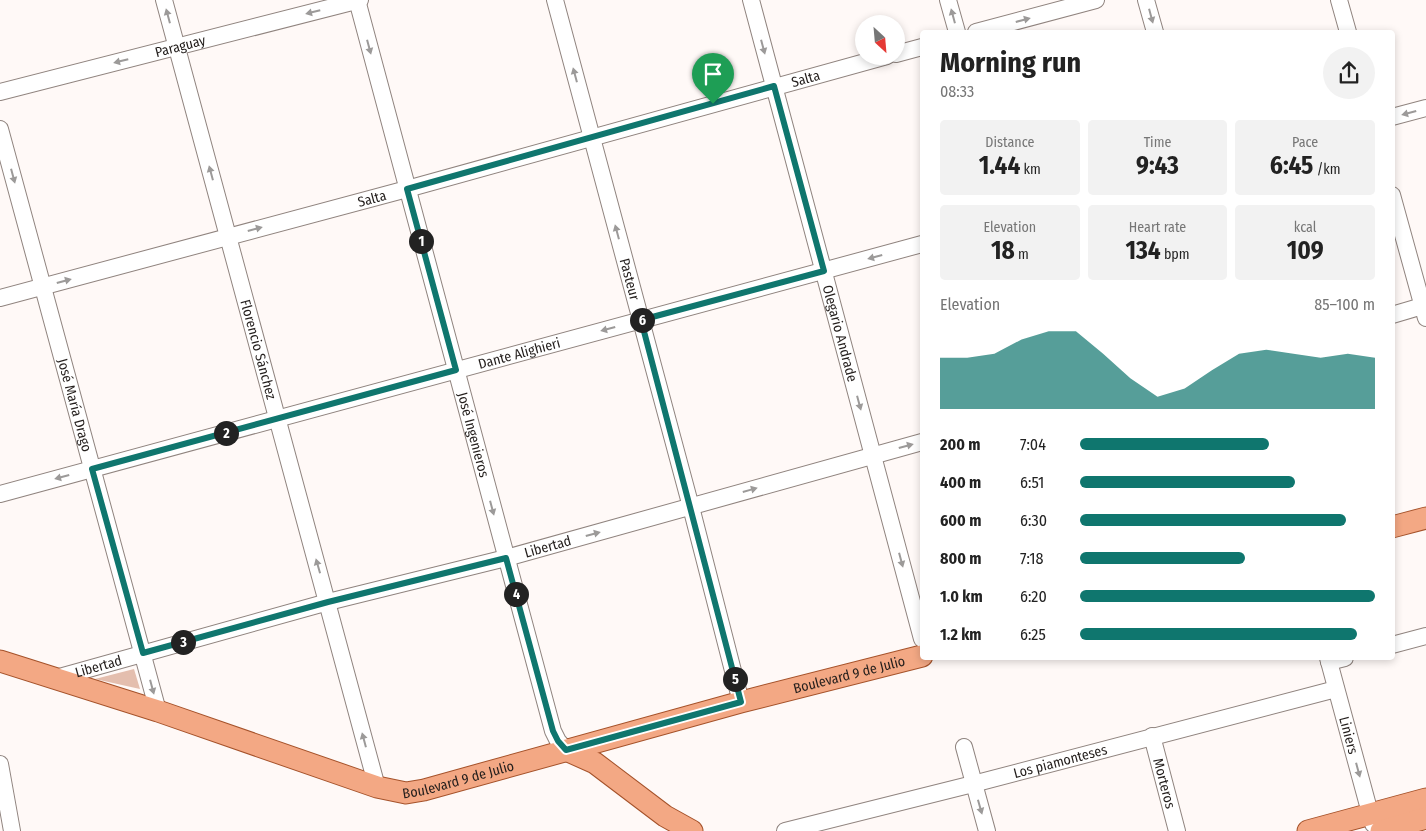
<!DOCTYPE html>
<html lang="en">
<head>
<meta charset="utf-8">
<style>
	body { margin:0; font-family:"Fira Sans Condensed",sans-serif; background:#f2f2f2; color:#222; height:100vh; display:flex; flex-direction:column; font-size:19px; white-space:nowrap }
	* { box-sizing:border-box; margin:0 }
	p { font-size:16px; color:#767676 }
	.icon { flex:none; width:28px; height:28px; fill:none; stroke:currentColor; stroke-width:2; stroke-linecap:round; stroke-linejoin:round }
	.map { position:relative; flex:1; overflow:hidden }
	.side { position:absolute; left:920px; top:30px; width:475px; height:630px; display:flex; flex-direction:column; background:#fff; border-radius:5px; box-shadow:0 2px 8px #0003 }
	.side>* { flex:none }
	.needle { width:32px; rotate:154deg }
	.controls { position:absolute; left:855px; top:15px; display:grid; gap:10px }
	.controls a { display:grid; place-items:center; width:50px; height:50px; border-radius:50%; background:#fff; box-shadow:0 2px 8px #0003; font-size:25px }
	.pin { position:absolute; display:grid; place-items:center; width:42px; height:42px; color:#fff; margin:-51px -21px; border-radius:50% 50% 50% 0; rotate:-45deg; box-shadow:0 0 5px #0007 }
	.pin .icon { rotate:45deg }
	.km { position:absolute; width:25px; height:25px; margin:-12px; border-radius:50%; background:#222; color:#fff; font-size:14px; line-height:25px; text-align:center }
	.round { display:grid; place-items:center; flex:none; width:52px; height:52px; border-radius:26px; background:#f2f2f2 }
	.overview { display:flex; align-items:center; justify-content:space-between; height:85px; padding:0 20px }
	h1 { font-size:28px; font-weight:700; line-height:38px }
	.metrics { display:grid; grid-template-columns:repeat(3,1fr); gap:8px; height:85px; padding:5px 20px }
	.metrics div { display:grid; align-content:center; border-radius:5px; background:#f2f2f2; text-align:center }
	.metrics b { font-size:25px; font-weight:700 }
	.metrics small { font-size:14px; font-weight:400 }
	.metrics p { font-size:14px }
	.chart { height:140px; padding:10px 20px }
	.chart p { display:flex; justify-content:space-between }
	.chart svg { width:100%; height:90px; margin-top:5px; fill:#0f766e; opacity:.7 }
	ul { padding:0 20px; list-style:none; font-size:16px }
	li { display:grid; grid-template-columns:80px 60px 1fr; align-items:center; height:38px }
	li i { height:12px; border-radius:6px; background:#0f766e }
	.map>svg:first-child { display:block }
	.green { fill:#e4beae }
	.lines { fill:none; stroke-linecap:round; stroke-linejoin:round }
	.minor-casing { stroke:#90847f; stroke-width:18 }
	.major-casing { stroke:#a5522a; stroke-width:23 }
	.minor { stroke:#fff; stroke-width:16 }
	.major { stroke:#f3a884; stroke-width:21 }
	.oneway { fill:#9c9a99 }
	.route-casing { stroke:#fff; stroke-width:10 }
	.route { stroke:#0f766e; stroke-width:6 }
	.labels { text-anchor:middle; stroke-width:5; stroke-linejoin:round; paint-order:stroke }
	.street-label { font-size:14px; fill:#231e1c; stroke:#fff9f7 }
</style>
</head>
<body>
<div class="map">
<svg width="1426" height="831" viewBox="0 0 1426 831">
	<rect width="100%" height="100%" fill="#fff9f7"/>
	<path class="green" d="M134 669 140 689 95 679Z"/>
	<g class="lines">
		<defs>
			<g id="minor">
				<path id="s1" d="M164 0 377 787"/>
				<path id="s2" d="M357 0 553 731 558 741 566 750"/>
				<path id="s3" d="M555 0 691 507 741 702"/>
				<path id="s4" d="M751 0 922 639"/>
				<path d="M948 0 957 32"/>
				<path d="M1146 0 1155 32"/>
				<path d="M1339 0 1348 32"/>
				<path d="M976 32 1096 0"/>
				<path d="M896 54 922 47"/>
				<path id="s5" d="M0 92 360 0"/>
				<path d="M1392 117 1426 108"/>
				<path id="s6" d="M0 129 158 711"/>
				<path d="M1392 195 1426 318"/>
				<path id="s7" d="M0 298 407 189 887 56"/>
				<path d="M1392 315 1426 305"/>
				<path id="s8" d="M0 494 922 244"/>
				<path d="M1392 645 1426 636"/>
				<path id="s9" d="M1328 658 1373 824"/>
				<path d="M1329 662 1345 658"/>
				<path id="s10" d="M56 678 328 602 506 558 922 442"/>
				<path id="s11" d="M1152 736 1177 831"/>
				<path d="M964 747 987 831"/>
				<path d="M0 764 12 831"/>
				<path id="s12" d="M785 831 973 784 1336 689"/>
			</g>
			<g id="major">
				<path d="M1392 527 1426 518"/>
				<path id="s13" d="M0 661 158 711 377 787 406 793 424 790 741 702 922 656"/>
				<path d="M566 750 595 763 665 816 692 831"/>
				<path d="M1308 831 1426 799"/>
				<path d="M1381 831 1426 818"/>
			</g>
		</defs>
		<use href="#minor" class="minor-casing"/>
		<use href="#major" class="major-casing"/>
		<use href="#minor" class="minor"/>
		<use href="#major" class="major"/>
	</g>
	<defs><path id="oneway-solid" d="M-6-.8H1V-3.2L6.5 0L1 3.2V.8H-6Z" transform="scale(1.25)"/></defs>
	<g class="oneway">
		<use href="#oneway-solid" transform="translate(313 12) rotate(166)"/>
		<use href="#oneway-solid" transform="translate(168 16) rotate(-105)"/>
		<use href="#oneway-solid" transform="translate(953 16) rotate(-105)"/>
		<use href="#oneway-solid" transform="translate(1151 16) rotate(75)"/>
		<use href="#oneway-solid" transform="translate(1023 20) rotate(-15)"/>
		<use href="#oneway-solid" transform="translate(369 47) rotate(75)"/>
		<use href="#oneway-solid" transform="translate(763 47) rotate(75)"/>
		<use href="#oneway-solid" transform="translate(121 61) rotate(166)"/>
		<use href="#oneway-solid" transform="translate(575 75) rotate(-105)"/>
		<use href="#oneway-solid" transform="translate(1409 113) rotate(165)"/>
		<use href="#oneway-solid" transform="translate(211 173) rotate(-105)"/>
		<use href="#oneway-solid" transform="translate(13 176) rotate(75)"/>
		<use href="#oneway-solid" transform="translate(255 229) rotate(-15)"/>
		<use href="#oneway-solid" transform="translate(617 232) rotate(-105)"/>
		<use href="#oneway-solid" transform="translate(875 257) rotate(165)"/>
		<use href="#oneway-solid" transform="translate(64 281) rotate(-15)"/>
		<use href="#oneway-solid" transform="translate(608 329) rotate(165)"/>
		<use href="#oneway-solid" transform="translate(859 403) rotate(75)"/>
		<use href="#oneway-solid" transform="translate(906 446) rotate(-15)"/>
		<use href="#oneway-solid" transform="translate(62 477) rotate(165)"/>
		<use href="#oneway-solid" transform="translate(750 490) rotate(-16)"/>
		<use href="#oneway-solid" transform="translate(492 508) rotate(75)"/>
		<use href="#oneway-solid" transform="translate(593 534) rotate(-15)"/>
		<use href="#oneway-solid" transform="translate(901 560) rotate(75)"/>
		<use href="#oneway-solid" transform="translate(318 566) rotate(-106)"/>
		<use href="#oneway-solid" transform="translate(152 687) rotate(75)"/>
		<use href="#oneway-solid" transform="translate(364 740) rotate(-105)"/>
		<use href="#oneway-solid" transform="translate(1358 770) rotate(75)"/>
		<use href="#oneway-solid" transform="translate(980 807) rotate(74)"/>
	</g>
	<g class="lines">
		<defs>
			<path id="route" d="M774 86 824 271 641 320 741 702 566 750 558 741 553 731 506 558 328 602 143 653 92 469 456 370 407 189Z"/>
		</defs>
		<use href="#route" class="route-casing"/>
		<use href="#route" class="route"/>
	</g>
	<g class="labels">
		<g class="street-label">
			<text dy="5" stroke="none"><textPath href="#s5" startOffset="186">Paraguay</textPath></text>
			<text dy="5" stroke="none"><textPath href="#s7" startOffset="835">Salta</textPath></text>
			<text dy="5" stroke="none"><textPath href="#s7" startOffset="385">Salta</textPath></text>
			<text dy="5" stroke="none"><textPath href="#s3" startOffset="289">Pasteur</textPath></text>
			<text dy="5" stroke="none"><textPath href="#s4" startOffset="345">Olegario Andrade</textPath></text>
			<text dy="5" stroke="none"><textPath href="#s1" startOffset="362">Florencio Sánchez</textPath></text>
			<text dy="5" stroke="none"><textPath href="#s8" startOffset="538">Dante Alighieri</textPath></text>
			<text dy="5" stroke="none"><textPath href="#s6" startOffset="286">José María Drago</textPath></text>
			<text dy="5" stroke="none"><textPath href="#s2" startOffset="450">José Ingenieros</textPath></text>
			<text dy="5" stroke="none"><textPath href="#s10" startOffset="509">Libertad</textPath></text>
			<text dy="5" stroke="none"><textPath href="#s10" startOffset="44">Libertad</textPath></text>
			<text dy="5" stroke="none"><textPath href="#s13" startOffset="886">Boulevard 9 de Julio</textPath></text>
			<text dy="5" stroke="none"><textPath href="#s9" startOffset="80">Liniers</textPath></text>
			<text dy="5" stroke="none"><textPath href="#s12" startOffset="284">Los piamonteses</textPath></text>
			<text dy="5" stroke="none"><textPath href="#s13" startOffset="481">Boulevard 9 de Julio</textPath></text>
			<text dy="5" stroke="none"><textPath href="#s11" startOffset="49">Morteros</textPath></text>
		</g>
	</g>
</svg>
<div class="controls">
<a><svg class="needle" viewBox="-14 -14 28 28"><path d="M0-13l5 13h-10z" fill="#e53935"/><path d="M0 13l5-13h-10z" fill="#767676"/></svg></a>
</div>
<div class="pin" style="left:713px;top:104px;background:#1e9e55"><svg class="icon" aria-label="arrive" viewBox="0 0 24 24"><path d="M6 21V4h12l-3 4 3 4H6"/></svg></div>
<b class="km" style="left:421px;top:241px">1</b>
<b class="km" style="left:226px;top:433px">2</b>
<b class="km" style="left:183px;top:642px">3</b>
<b class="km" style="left:516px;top:594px">4</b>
<b class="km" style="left:735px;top:679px">5</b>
<b class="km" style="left:642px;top:320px">6</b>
<section class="side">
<div class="overview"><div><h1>Morning run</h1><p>08:33</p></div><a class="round"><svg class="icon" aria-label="share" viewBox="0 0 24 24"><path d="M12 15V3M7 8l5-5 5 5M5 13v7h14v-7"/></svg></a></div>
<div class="metrics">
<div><p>Distance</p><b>1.44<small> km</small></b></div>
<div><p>Time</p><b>9:43</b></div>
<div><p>Pace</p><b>6:45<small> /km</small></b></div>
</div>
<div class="metrics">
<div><p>Elevation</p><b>18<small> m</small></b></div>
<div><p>Heart rate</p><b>134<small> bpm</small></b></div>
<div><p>kcal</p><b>109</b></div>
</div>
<div class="chart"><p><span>Elevation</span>85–100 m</p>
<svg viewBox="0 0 160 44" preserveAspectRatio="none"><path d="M0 44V19L10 19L20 17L30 10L40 6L50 6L60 17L70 29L80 38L90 34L100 25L110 17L120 15L130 17L140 19L150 17L160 19V44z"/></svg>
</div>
<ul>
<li><b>200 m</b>7:04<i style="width:64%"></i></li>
<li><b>400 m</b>6:51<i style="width:73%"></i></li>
<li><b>600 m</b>6:30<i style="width:90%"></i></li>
<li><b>800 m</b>7:18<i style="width:56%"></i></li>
<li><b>1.0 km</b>6:20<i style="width:100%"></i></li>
<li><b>1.2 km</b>6:25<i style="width:94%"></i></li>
</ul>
</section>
</div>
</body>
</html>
